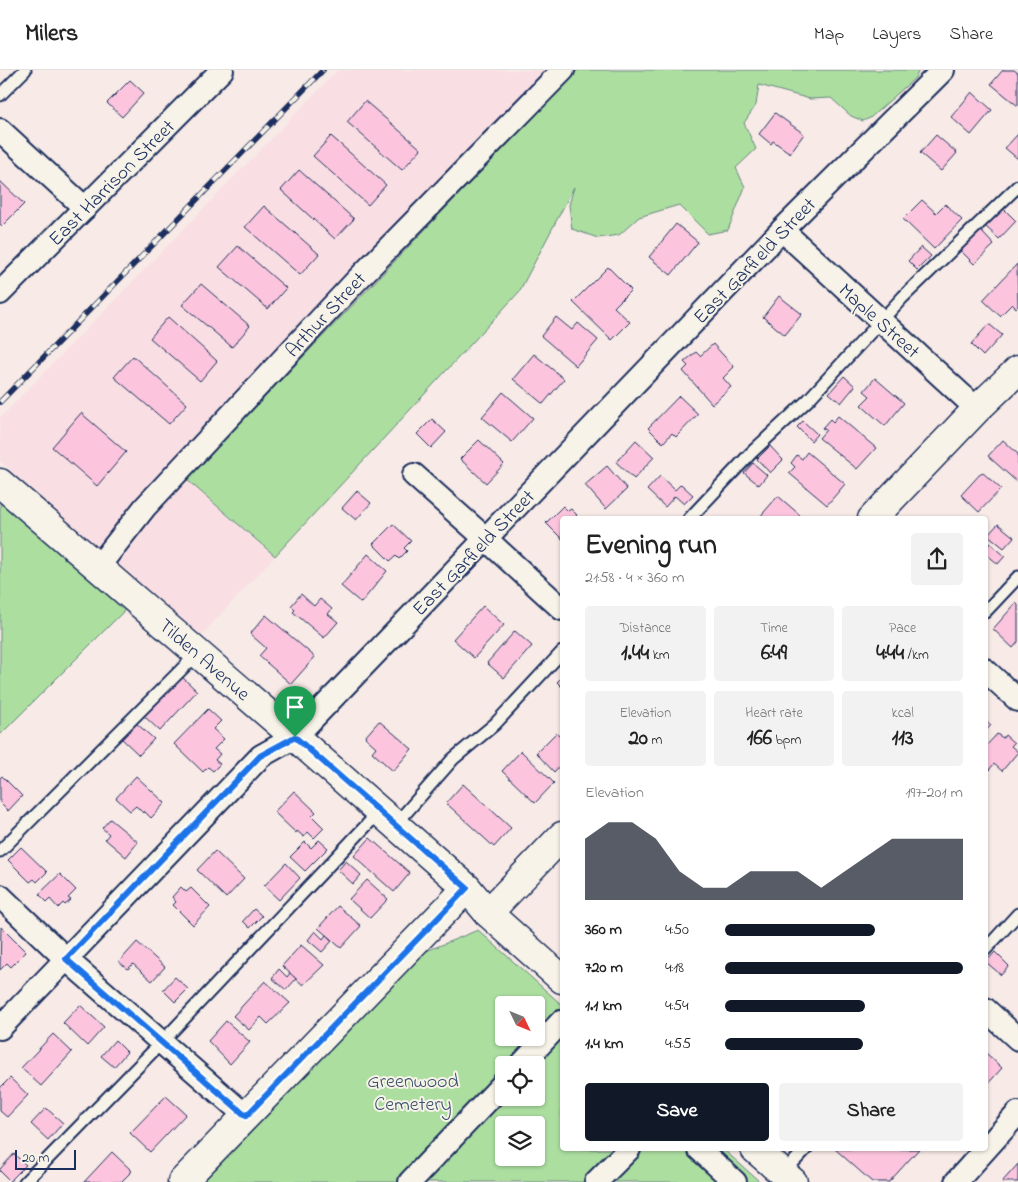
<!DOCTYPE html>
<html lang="en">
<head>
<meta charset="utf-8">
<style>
	body { margin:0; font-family:"Indie Flower",sans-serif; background:#f2f2f2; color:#222; height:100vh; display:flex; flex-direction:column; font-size:19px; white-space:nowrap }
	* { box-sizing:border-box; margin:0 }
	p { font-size:16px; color:#767676 }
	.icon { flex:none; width:28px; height:28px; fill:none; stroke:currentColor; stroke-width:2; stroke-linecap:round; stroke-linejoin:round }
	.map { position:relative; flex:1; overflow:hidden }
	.sheet { position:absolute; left:560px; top:446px; width:428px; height:635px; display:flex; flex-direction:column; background:#fff; border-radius:5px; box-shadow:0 1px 4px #0004 }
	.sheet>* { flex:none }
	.needle { width:32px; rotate:133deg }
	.tools { position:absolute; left:495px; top:926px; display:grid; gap:10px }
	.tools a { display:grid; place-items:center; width:50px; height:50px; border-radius:5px; background:#fff; box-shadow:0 1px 4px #0004; font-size:25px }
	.scale { position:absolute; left:15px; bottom:12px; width:61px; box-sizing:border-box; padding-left:5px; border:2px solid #1b2f5e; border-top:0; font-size:14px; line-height:18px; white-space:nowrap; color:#1b2f5e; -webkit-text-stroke:4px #f7f3e8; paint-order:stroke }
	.pin { position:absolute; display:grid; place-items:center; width:42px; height:42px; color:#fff; margin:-51px -21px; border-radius:50% 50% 50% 0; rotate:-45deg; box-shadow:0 0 5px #0007 }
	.pin .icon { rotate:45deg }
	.round { display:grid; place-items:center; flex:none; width:52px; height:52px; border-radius:5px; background:#f2f2f2 }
	.overview { display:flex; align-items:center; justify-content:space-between; height:85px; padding:0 25px }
	h1 { font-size:28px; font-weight:700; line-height:38px }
	.stats { display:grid; grid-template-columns:repeat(3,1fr); gap:8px; height:85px; padding:5px 25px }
	.stats div { display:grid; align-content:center; border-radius:5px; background:#f2f2f2; text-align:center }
	.stats b { font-size:21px; font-weight:700 }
	.stats small { font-size:14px; font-weight:400 }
	.stats p { font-size:14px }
	.chart { height:140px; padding:10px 25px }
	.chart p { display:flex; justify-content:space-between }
	.chart svg { width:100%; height:90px; margin-top:5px; fill:#111827; opacity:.7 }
	.button { display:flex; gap:10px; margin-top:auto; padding:10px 25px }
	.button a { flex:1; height:58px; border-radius:5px; background:#111827; color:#fff; font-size:20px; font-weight:700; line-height:58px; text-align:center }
	.button a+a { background:#f2f2f2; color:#222 }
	ul { padding:0 25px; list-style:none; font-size:16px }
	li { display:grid; grid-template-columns:80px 60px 1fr; align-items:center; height:38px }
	li i { height:12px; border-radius:6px; background:#111827 }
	header { display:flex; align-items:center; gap:30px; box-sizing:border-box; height:70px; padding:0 25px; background:#fff; border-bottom:1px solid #e0e0e0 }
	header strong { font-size:24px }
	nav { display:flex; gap:28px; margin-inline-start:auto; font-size:18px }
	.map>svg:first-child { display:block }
	.built { fill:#f9dfe3 }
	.green { fill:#acdea0; stroke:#64867f; fill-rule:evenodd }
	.building { fill:#fcc5dd; stroke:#1b2f5e }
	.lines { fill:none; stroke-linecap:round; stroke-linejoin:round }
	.lane-casing { stroke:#1b2f5e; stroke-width:15 }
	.street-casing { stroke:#1b2f5e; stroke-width:26 }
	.secondary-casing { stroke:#1b2f5e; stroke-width:31 }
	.lane { stroke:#f7f3e8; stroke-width:11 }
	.street { stroke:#f7f3e8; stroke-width:22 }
	.secondary { stroke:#f7f3e8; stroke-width:28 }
	.rail-casing { stroke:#1b2f5e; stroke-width:5.5 }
	.rail { stroke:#f7f3e8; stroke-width:4; stroke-dasharray:11; stroke-linecap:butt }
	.route-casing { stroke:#fff; stroke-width:10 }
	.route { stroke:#1a73e8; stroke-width:6 }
	.labels { text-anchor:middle; stroke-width:4; stroke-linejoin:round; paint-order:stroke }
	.street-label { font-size:20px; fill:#1b2f5e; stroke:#f7f3e8 }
	.park-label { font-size:20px; fill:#38526b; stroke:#f7f3e8 }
</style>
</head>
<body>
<header>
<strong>Milers</strong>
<nav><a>Map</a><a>Layers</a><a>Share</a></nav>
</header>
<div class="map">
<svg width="1018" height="1112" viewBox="0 0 1018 1112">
	<rect width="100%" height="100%" fill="#f8eae6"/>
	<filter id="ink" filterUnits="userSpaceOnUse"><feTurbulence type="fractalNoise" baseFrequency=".02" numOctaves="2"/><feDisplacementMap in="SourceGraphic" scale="10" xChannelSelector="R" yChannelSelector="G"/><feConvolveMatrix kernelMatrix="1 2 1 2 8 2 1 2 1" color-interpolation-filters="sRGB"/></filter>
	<g filter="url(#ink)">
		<g class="built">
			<path d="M338 0H578L186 408 275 486 199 568 0 391V348Z"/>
			<path d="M873 0H929L902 28Z"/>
		</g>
		<g class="green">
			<path d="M578 0H919L915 8 870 48 863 51 851 46 831 28 810 29 759 15 756 35 744 53 756 79 736 98 745 117 728 160 708 164 679 135 639 147 619 165 598 168 572 159 569 135 574 117 519 222 275 486 186 409Z"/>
			<path d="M0 432 128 537 0 665Z"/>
			<path d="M478 860 562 935V1079H723L760 1112H203L424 882ZM504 935H536V968H504ZM504 995H536V1028H504ZM504 1055H536V1088H504Z"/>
		</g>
		<g class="building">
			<path d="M1003 0H1014L1018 3V36L991 14Z"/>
			<path d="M130 10 144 23 122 47 107 33Z"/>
			<path d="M972 22 992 40 971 65 951 47Z"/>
			<path d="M365 31 421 79 402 100 347 52Z"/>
			<path d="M775 43 804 64 790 83 773 71 771 74 759 64Z"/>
			<path d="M1018 64V89L1005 78Z"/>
			<path d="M936 65 957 83 941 101 920 83Z"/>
			<path d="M331 66 386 115 368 135 313 86Z"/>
			<path d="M299 100 354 149 335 169 281 120Z"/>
			<path d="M0 111 24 134 2 156 0 154Z"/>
			<path d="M922 130 936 143 945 134 962 150 934 179 903 149Z"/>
			<path d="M264 136 319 184 300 205 245 157Z"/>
			<path d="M1003 138 1016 151 999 169 985 156Z"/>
			<path d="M676 154 698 172 671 205 649 187Z"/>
			<path d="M980 160 994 175 974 194 960 180Z"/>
			<path d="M238 176 286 218 268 239 219 197Z"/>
			<path d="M921 177 931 186 917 200 908 191Z"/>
			<path d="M1017 194 1018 236 1016 238 1012 234 1000 246 983 230Z"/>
			<path d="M608 197 631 220 614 237 630 252 612 270 573 232Z"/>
			<path d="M201 214 250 256 232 277 182 235Z"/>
			<path d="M779 226 802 244 785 265 763 247Z"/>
			<path d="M168 247 217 291 200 311 150 268Z"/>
			<path d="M556 247 572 260 578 253 598 270 576 296 541 266Z"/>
			<path d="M989 254 1002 265 983 286 971 274Z"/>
			<path d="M713 274 734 297 723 308 731 317 712 334 683 301 688 296 684 292 696 282 700 286Z"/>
			<path d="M534 284 564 309 543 334 513 309Z"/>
			<path d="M133 286 187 334 169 354 114 307Z"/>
			<path d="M844 306 855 316 841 333 829 323Z"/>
			<path d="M875 308 904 333 885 356 861 335 870 326 864 321Z"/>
			<path d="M503 322 533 348 512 372 482 347Z"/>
			<path d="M679 326 698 344 676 367 672 363 663 373 648 358Z"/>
			<path d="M81 343 126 382 97 416 52 377Z"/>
			<path d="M838 346 876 378 857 399 819 368 826 360 822 358 830 349 833 352Z"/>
			<path d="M432 349 446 362 431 378 417 364Z"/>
			<path d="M803 351 817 364 811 371 797 357Z"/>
			<path d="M479 370 504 394 486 413 460 389Z"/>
			<path d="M636 370 654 387 634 409 616 392Z"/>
			<path d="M1003 370 1018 384V413L988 386Z"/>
			<path d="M770 376 783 390 770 403 757 389Z"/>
			<path d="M807 382 845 414 827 435 789 403 795 397 791 393 797 385 802 389Z"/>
			<path d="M753 393 767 405 759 415 744 403Z"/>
			<path d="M607 396 627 419 606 439 585 415Z"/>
			<path d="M982 402 1001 419 979 442 961 425Z"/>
			<path d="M660 406 675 420 681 414 693 425 684 434 675 426 665 437 647 420Z"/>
			<path d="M357 421 371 433 356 450 342 438Z"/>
			<path d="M778 426 800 445 796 449H758Z"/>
			<path d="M563 436 568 441 571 439 577 445 575 447 576 449H562V469L546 453Z"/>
			<path d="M393 454 411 471 404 478 407 481 399 489 396 486 390 491 373 474Z"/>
			<path d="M998 454 1014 467 1004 478 988 465Z"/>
			<path d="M990 473 1005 486 998 494 985 483V480Z"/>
			<path d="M368 484 387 501 361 533 341 516Z"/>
			<path d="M301 524 314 536 320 529 332 539 328 544 338 552 324 568 293 542 295 540 291 536Z"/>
			<path d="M1016 533 1018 535V572L1013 578 993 559Z"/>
			<path d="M483 536 504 555 474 588 453 569Z"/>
			<path d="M266 545 315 587 291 614 259 586 266 578 250 564Z"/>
			<path d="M515 561 532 576 504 608 487 593Z"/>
			<path d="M180 605 197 621 160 661 143 645Z"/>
			<path d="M562 607V617L557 612Z"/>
			<path d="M208 639 221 651 213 659 224 669 214 679 220 684 215 690 220 694 213 701 208 697 203 702 174 674Z"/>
			<path d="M985 650 991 655 985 662Z"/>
			<path d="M379 651 412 679 393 701 372 682 376 677 365 667Z"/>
			<path d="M135 652 154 669 139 685 120 667Z"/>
			<path d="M556 663 562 669V693L554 702 536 683Z"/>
			<path d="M997 664 1003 668 1005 665 1014 673 1011 676 1018 682 1002 701 994 694 989 700 985 697V677Z"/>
			<path d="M521 681 554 713 535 733 502 701Z"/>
			<path d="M2 706 22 726 8 741 0 733V708Z"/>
			<path d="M136 706 165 733 151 748 144 741 143 743 136 736 130 741 116 728Z"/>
			<path d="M463 714 511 758 494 777 446 733Z"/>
			<path d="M294 721 316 742 312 746 324 758 314 768 308 762 304 767 297 761 296 763 274 742Z"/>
			<path d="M110 749 138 772 126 787 105 769 109 764 102 758Z"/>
			<path d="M370 768 410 803 394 822 354 786Z"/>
			<path d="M319 770 328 778 305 801 290 787 305 772 311 778Z"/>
			<path d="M21 777 47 802 37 812 34 809 30 812 8 790Z"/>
			<path d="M215 781 244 809 226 828 197 800Z"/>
			<path d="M346 791 361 805 353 814 338 800Z"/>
			<path d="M286 793 300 808 279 830 264 816Z"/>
			<path d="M60 804 76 820 68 828 71 830 65 835 63 833 58 838 50 829 47 832 39 824Z"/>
			<path d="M367 810 388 829 370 848 349 829Z"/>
			<path d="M181 817 186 822 191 818 210 837 193 855 173 835 176 832 172 827Z"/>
			<path d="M338 836 361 856 341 878 318 858Z"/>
			<path d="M254 839 262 846 250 858 243 851Z"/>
			<path d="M1 857 26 882 11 897 7 893 0 900Z"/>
			<path d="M315 861 323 869 326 865 332 871 322 882 308 870Z"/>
			<path d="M137 872 165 897 152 911 133 894 128 899 119 892Z"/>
			<path d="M301 875 324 895 303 915 282 896Z"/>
			<path d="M995 882 1009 896 1001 905 986 892Z"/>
			<path d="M279 899 287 907 290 903 296 909 286 920 272 908Z"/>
			<path d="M175 907 188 919 175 932 163 920Z"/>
			<path d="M265 911 290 933 268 954 261 947 249 960 233 946Z"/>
			<path d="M80 935 104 957 87 976 63 953Z"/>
			<path d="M226 951 250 972 230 994 208 971Z"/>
			<path d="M53 964 72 982 41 1016 21 998Z"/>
			<path d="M115 970 127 982 114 997 101 986Z"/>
			<path d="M985 982 1002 998 985 1017Z"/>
			<path d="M10 1008 28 1025 7 1047 0 1041V1018Z"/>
			<path d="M166 1026 186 1044 150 1082 130 1063Z"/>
			<path d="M46 1038 63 1053 48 1070 31 1054Z"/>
			<path d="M835 1079H919L889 1112H872Z"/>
			<path d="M112 1082 132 1101 121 1112H84Z"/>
			<path d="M14 1084 26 1095 10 1111 0 1101V1099Z"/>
			<path d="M1018 1094V1112H1002Z"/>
		</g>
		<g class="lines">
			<defs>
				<g id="lane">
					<path d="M0 25 25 0"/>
					<path d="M689 449 751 383 808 330 903 227 1018 116"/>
					<path d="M985 542 1018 507"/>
					<path d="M395 755 453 689 495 654 562 582"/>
					<path d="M0 781 198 583"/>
					<path d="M985 880 1018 844"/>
					<path d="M783 1103 806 1079"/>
					<path d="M25 1112 161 973 380 741"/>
				</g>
				<g id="street">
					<path d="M0 60 85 138"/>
					<path d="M782 160 977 339"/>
					<path d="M0 223 222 0"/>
					<path d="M414 405 486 469 562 539"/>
					<path d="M98 497 145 437 356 211 563 0"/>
					<path d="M985 600 1018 630"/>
					<path d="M0 826 66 889 246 1046"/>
					<path d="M985 939 1018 969"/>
					<path d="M0 958 261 686 295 667 782 160 943 0"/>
					<path d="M521 995 561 952 562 953"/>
					<path d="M699 1079 735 1112"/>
					<path d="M410 1112 504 1013"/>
					<path d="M596 1112 629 1079"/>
					<path d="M956 1112 1018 1043"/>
				</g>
				<g id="secondary">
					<path d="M0 413 295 667 467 818 488 843 562 909"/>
					<path d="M872 449 977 339 1018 300"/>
					<path d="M488 843 562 766"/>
					<path d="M755 1079 793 1112"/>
					<path d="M182 1112 467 818"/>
				</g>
			</defs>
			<use href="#lane" class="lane-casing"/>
			<use href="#street" class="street-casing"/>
			<use href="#secondary" class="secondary-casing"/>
			<use href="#lane" class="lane"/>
			<use href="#street" class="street"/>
			<use href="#secondary" class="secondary"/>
			<defs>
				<path id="rail" d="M0 332 323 0"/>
			</defs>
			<use href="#rail" class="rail-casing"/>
			<use href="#rail" class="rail"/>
		</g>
	</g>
	<g class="lines" filter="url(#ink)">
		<defs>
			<path id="route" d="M295 667 467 818 246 1046 66 889 260 686Z"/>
		</defs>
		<use href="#route" class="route-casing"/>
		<use href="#route" class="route"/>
	</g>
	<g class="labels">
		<g class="street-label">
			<text transform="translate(111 112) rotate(-45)" y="7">East Harrison Street</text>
			<text transform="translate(754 190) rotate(-46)" y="7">East Garfield Street</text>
			<text transform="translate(325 244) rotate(-47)" y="7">Arthur Street</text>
			<text transform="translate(880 250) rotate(42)" y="7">Maple Street</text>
			<text transform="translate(473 482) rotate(-46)" y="7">East Garfield Street</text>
			<text transform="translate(205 589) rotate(41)" y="7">Tilden Avenue</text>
		</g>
		<g class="park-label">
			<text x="413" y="1017">Greenwood<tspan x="413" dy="23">Cemetery</tspan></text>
		</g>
	</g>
</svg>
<div class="tools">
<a><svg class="needle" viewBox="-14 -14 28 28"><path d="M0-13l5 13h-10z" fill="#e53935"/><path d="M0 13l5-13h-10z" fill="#767676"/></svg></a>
<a><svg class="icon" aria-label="locate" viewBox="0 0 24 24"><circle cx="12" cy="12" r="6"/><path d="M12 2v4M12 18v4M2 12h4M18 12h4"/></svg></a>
<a><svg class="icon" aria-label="layers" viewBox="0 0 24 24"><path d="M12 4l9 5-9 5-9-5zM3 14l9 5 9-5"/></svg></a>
</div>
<div class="scale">20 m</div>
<div class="pin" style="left:295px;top:667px;background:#1e9e55"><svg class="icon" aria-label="arrive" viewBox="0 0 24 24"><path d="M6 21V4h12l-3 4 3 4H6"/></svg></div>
<section class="sheet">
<div class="overview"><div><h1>Evening run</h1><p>21:58 · 4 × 360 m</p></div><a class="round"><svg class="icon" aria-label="share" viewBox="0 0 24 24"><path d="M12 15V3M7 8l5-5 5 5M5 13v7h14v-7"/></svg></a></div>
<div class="stats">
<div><p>Distance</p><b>1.44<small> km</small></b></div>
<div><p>Time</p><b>6:49</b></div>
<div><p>Pace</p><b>4:44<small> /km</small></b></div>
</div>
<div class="stats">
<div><p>Elevation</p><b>20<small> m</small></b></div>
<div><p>Heart rate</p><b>166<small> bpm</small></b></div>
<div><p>kcal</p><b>113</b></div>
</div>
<div class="chart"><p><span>Elevation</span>197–201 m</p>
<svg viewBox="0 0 160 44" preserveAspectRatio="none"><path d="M0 44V14L10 6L20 6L30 14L40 30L50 38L60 38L70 30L80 30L90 30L100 38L110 30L120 22L130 14L140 14L150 14L160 14V44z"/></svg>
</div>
<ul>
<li><b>360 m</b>4:50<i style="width:63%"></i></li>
<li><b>720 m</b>4:18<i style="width:100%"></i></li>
<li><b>1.1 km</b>4:54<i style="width:59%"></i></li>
<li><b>1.4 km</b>4:55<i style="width:58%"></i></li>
</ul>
<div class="button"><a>Save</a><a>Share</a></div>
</section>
</div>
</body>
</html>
